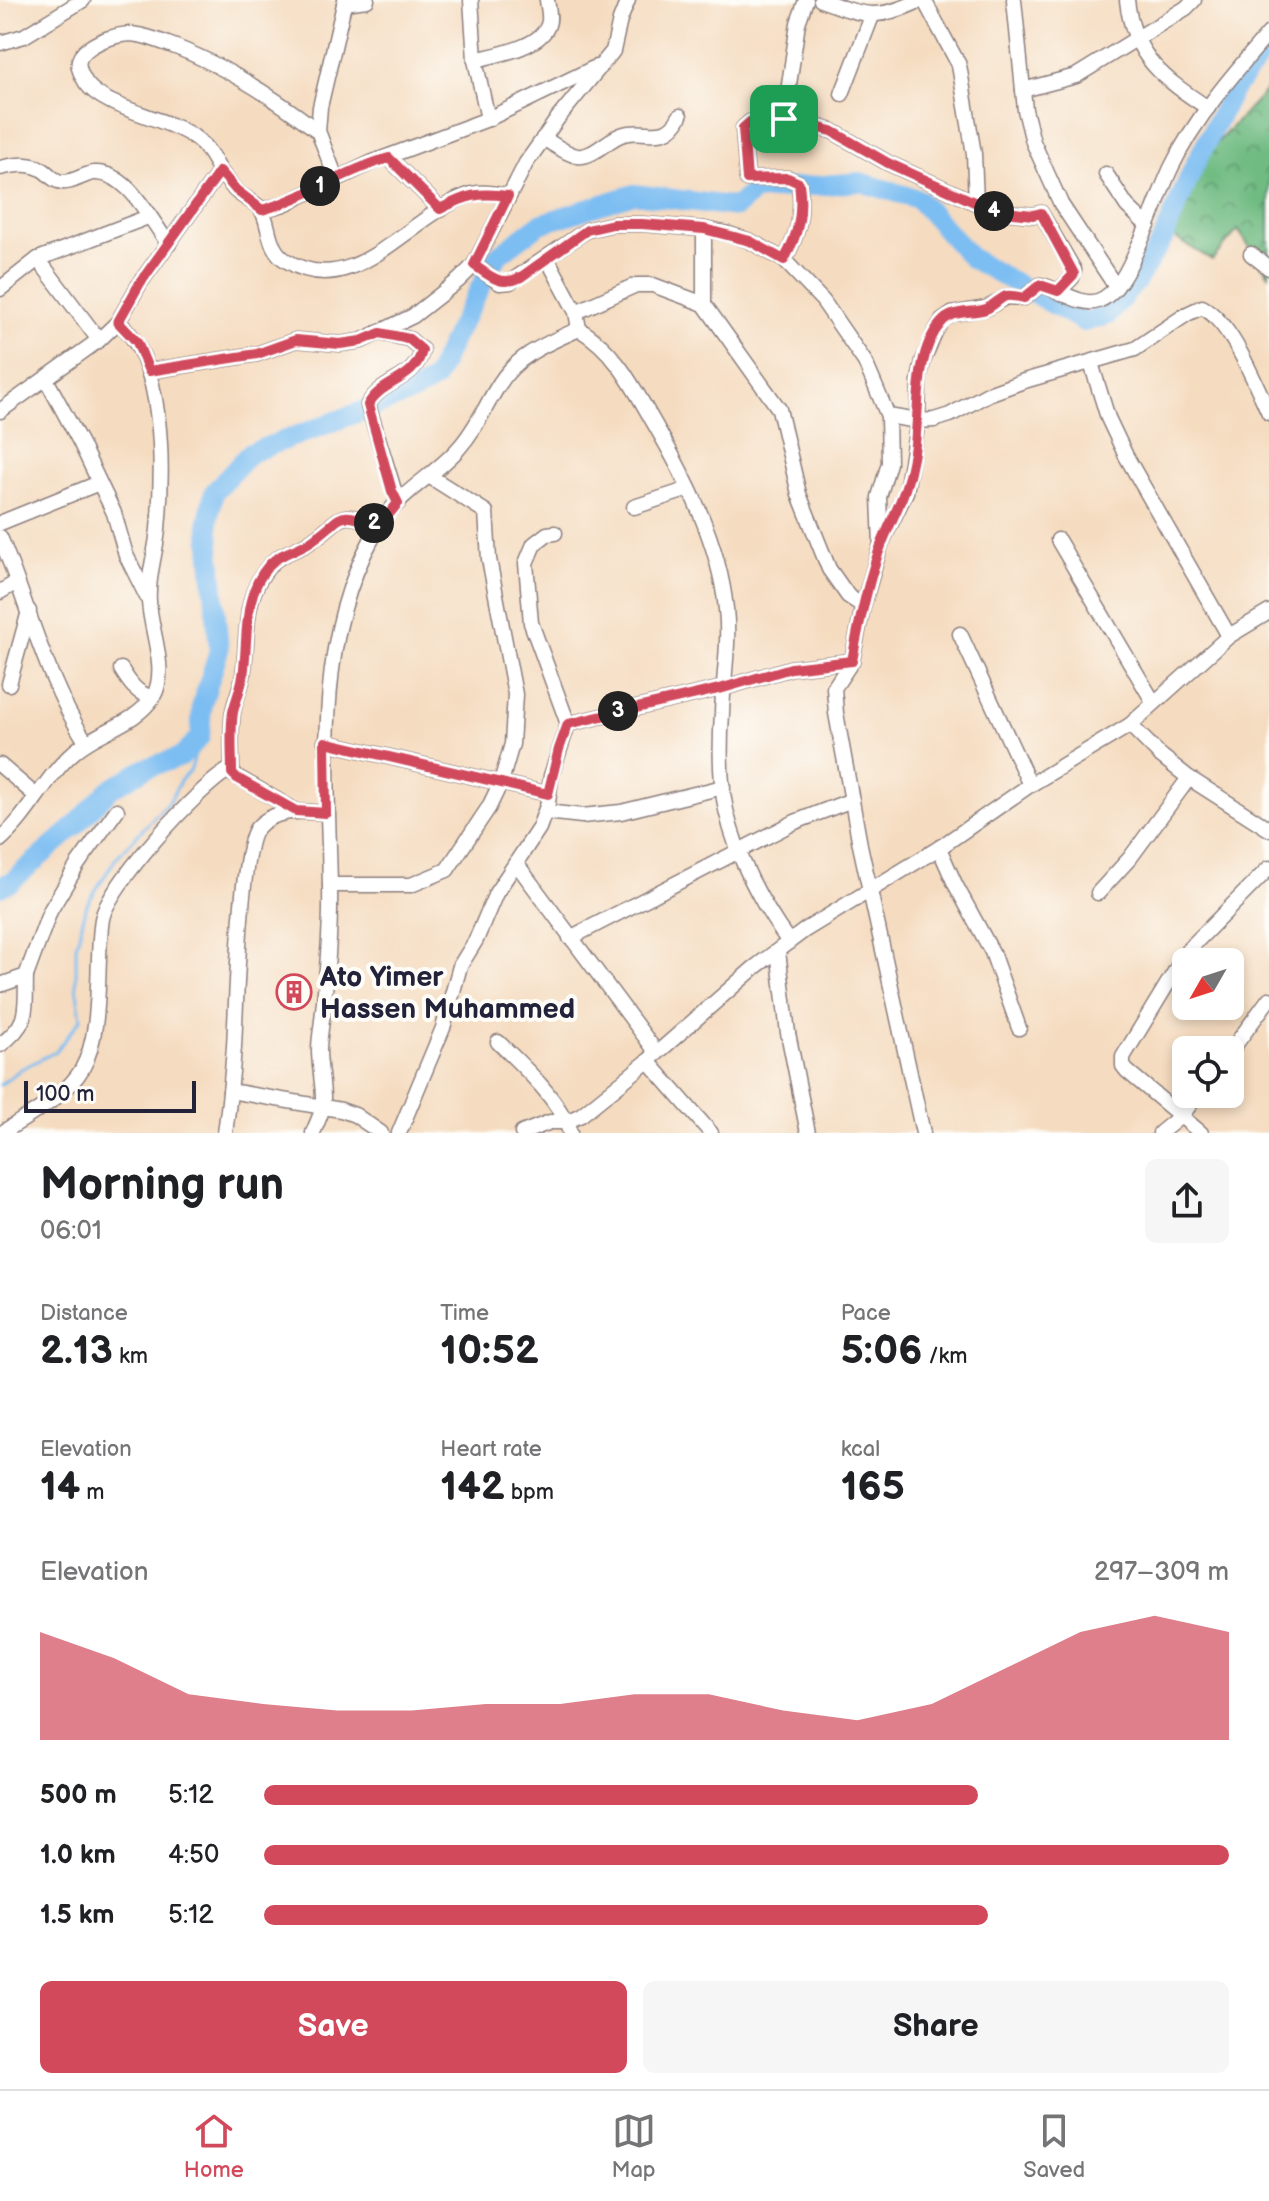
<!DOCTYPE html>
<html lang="en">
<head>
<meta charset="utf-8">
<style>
	body { margin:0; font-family:"Balsamiq Sans",sans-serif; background:#f6f6f6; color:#202124; height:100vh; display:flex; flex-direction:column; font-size:30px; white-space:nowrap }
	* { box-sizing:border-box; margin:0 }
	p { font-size:26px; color:#757577 }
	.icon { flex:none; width:44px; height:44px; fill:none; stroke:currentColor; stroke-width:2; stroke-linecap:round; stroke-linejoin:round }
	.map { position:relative; height:1133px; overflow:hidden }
	.drawer { display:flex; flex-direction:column; background:#fff; flex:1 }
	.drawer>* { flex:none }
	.needle { width:52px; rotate:231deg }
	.tools { position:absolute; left:1172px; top:948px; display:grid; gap:16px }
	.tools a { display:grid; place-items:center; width:72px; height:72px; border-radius:12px; background:#fff; box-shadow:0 4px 12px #0003; font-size:40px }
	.scale { position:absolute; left:24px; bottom:20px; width:172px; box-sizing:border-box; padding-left:8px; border:4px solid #22223b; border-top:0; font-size:22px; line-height:28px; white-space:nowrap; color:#22223b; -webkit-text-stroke:6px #fdfcf7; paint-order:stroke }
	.pin { position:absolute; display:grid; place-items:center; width:68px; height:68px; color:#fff; margin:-34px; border-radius:16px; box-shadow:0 4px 12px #0006 }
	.km { position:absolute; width:40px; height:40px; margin:-20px; border-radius:50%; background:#222; color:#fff; font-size:22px; line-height:40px; text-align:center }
	.round { display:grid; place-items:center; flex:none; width:84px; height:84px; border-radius:12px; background:#f6f6f6 }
	.headline { display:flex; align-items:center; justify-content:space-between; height:136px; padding:0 40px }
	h1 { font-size:44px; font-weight:800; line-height:60px }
	.stats { display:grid; grid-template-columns:repeat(3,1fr); gap:12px; height:136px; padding:8px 40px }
	.stats div { display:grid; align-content:center }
	.stats b { font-size:40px; font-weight:800 }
	.stats small { font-size:22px; font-weight:400 }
	.stats p { font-size:22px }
	.chart { height:224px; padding:16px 40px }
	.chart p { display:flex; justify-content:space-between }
	.chart svg { width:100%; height:144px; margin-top:8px; fill:#d1495b; opacity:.7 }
	.primary-button { display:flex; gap:16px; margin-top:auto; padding:16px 40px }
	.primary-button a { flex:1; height:92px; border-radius:12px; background:#d1495b; color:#fff; font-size:32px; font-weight:800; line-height:92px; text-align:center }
	.primary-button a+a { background:#f6f6f6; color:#202124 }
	ul { padding:0 40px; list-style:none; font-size:26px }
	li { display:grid; grid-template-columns:128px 96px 1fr; align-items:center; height:60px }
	li i { height:20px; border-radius:10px; background:#d1495b }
	.menu { display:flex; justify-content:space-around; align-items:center; height:112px; border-top:2px solid #e0e0e0; background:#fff; font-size:22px; color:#757577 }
	.menu a { display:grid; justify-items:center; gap:4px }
	.menu .selected { color:#d1495b }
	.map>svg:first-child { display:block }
	.forest { fill:url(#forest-crowns); stroke:#486e5e; stroke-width:2 }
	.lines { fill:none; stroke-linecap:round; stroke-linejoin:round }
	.stream { stroke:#7dbef2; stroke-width:3 }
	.river { stroke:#7dbef2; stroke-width:20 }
	.minor-casing { stroke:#8c7e7d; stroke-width:17 }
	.minor { stroke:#fff; stroke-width:14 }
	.route-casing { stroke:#fff; stroke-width:16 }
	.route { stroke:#d1495b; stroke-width:10 }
	.labels { text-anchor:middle; stroke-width:8; stroke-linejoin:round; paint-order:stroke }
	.poi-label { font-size:28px; font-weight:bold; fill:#22223b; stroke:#fdfcf7; text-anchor:start }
</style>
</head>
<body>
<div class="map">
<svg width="1269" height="1133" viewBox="0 0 1269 1133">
	<defs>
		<pattern id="forest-crowns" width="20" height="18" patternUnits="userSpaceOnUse" patternTransform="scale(2)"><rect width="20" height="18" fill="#6fbb82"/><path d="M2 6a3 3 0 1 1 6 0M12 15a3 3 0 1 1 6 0" fill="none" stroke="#5b986c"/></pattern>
	</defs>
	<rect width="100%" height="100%" fill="#fdfcf7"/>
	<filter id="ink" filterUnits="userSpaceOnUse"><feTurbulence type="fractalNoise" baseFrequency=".0125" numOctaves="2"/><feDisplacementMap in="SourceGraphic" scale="16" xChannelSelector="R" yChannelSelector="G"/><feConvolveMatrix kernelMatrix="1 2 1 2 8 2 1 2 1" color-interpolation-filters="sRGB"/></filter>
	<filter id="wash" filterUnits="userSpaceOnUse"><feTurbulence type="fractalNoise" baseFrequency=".006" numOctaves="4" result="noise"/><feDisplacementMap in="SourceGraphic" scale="32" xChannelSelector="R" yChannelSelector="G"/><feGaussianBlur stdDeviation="1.8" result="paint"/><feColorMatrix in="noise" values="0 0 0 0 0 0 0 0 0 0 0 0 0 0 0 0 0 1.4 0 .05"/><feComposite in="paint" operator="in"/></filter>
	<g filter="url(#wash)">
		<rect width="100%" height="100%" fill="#f5dbbf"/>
		<path class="forest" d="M1269 87V275L1238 230 1212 260 1172 236 1212 148Z"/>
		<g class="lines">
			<path class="stream" d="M0 1085 21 1069 55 1052 81 1019 76 986V946L87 904 116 858 171 799 180 781 191 769 200 737"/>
			<path class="river" d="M0 887 12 881 72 829 109 790 146 768 181 757 200 737 202 704 219 650 208 521 214 492 250 453 413 392 435 379 454 337 497 256 540 224 634 194 736 207 754 191 860 182 918 199 971 258 1084 322 1108 315 1136 282 1163 239 1194 166 1233 90 1269 45"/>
		</g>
	</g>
	<g filter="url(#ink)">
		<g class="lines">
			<defs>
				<g id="minor">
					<path d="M821 0C865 16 877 21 921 0"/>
					<path d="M924 0 959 65 974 154 976 203"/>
					<path d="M1014 0 1025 110 1033 142 1061 204 1116 287"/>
					<path d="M1127 0C1133 57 1164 79 1208 108"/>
					<path d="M344 3 367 0"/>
					<path d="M0 43 24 36 83 0"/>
					<path d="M475 60C495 55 540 48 548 25 551 18 548 8 547 0"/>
					<path d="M1023 90 1076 76 1186 8 1194 0"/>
					<path d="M842 94 872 16"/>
					<path d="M488 119 596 67"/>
					<path d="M784 119 798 23 806 0"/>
					<path d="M543 138C553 144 566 154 577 156 594 158 608 138 624 134 648 128 666 144 680 116"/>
					<path d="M389 158 440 209"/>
					<path d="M0 168C15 165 29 162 43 170 48 173 52 179 58 181 69 186 83 174 94 173 128 171 150 220 169 244"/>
					<path d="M220 171C213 158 206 145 194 137 166 117 104 109 86 83 77 68 74 59 89 48 100 40 116 35 129 34 142 34 153 39 165 43 221 63 271 95 318 131"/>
					<path d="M1106 174 1127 206 1148 226"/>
					<path d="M336 178 318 131 320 107 345 0"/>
					<path d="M262 210 284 204 373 162 488 119 475 60 471 0"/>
					<path d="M704 229V304L779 409 799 494 829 569 848 596 863 606"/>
					<path d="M1251 254 1269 268"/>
					<path d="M547 258 576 312 579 329C616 351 633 387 654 423 687 480 719 542 726 609 730 644 723 679 722 713 720 742 720 782 726 810 736 856 762 905 789 942"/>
					<path d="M38 259 148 217"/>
					<path d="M784 260C799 234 803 213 799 183L788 178 747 179 743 128 750 122 784 119 811 125 832 131 888 163 994 211 1033 215 1041 213 1074 270 1072 278 1058 291"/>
					<path d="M474 265 500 283 510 282 587 230 613 224H642L704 229 729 234 750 241 784 260 823 301 865 362 888 416 889 463 879 497 881 544 863 606 852 661 834 688 836 713 860 845 923 1133"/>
					<path d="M0 289 38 259 99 340"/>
					<path d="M576 312 636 285H653L704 304"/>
					<path d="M380 333 409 339 422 350C416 381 381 379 368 405L398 503"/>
					<path d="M1091 363 1108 418 1126 456 1229 636"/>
					<path d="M149 371 257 354 296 340 340 344 361 341 413 316 459 280 474 265 526 163 558 118 613 51 620 20 628 0"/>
					<path d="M46 379 80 442 114 513 126 555 148 599"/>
					<path d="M0 411 99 340 118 322 140 283 220 171C225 177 230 184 235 190 242 197 253 201 260 208 271 221 265 248 287 261 356 303 411 212 472 194 484 191 496 194 508 196"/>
					<path d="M888 416 918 421 934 420 950 415 988 394 1024 381 1135 349 1187 314 1202 307C1232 323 1255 383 1269 413"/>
					<path d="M634 507 689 489"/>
					<path d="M0 523 99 483"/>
					<path d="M0 537C29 606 45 678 86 742"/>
					<path d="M1058 540 1154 703"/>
					<path d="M881 544 906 492 918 421 919 380 923 361 935 332 942 321 952 314 987 308 1006 297 1024 298 1040 285C1058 288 1080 307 1098 301 1118 294 1130 265 1138 247 1151 221 1159 194 1171 168 1195 118 1233 74 1269 33"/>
					<path d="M0 592 17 582"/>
					<path d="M960 634 1030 785"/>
					<path d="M121 669C129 682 137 695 153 697"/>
					<path d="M9 684 29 611"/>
					<path d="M568 724 723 688 791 668 852 661"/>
					<path d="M1130 725 1160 755 1189 778 1269 829"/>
					<path d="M325 742 548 794"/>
					<path d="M0 765 35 795"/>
					<path d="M232 773C232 753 230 731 233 712 235 700 241 688 243 676 249 638 241 597 270 565 281 552 297 551 311 541 346 517 334 509 380 525"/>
					<path d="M546 812 582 816 621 812 723 787"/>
					<path d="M0 840C29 815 45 777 74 752 97 731 136 724 153 697 169 671 150 630 149 601 147 578 156 553 158 529 163 473 166 360 118 322"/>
					<path d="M939 848 955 884 992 952 1019 1028"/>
					<path d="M516 863 657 1053"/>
					<path d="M330 885H411L447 870 489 807 501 782 512 744 515 694 489 559 486 512 429 476"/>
					<path d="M1098 893 1130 858 1189 778"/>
					<path d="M570 938 795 822 852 800"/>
					<path d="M778 951 788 1033 808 1133"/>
					<path d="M0 985 26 976 50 911 78 864 117 810"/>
					<path d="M498 1042C522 1065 561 1101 570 1133"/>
					<path d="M0 1045C30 1023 25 1011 26 976"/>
					<path d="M1230 1052 1269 999"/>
					<path d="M648 1061 711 1133"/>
					<path d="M230 1091 341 1110 355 1115 381 1133"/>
					<path d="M2 1133C29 1114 64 1099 82 1069 104 1030 95 963 102 919 108 886 197 789 227 771L296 811"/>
					<path d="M225 1133C229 1104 232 1076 234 1047 236 1012 240 847 257 828 275 808 302 811 326 813"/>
					<path d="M313 1133C316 1124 322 1114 323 1105 324 1087 319 1068 319 1050 319 1040 321 1030 322 1020 327 975 331 931 330 887 328 764 312 629 383 520 402 491 435 475 458 449 477 428 485 406 500 383 517 355 550 342 579 329"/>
					<path d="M399 1133 443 1028 460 966 476 940 496 893 539 828 548 803 551 776 568 724 531 623 526 563 534 544 547 534 555 533"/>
					<path d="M522 1133 550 1122H566L581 1115 648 1061 754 968 805 930 939 848 1030 785 1130 725 1229 636 1269 612"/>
					<path d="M1160 1133 1182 1115 1198 1094"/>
					<path d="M1201 1133 1127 1071 1123 1066V1057L1188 950 1269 868"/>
				</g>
			</defs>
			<use href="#minor" class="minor-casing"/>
			<use href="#minor" class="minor"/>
		</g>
	</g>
	<g class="lines" filter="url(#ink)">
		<defs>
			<path id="route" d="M784 119 832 131 888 163 994 211 1033 215 1041 213 1074 274 1058 291 1040 285 1024 298C1019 297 1012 295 1006 296 999 299 993 306 986 309 970 314 953 309 941 323 912 356 921 418 913 458 907 494 895 511 882 543 868 579 859 623 852 661L791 668 723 688 568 724 559 749 548 794 325 742 326 813 296 811 237 778 232 773C232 753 230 731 233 712 236 700 241 688 243 676 249 638 241 597 269 565 281 552 297 551 311 541 347 517 332 509 380 525L398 503 392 491 368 405C381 380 416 381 422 350L409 339 380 333 361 341 340 344 296 340 257 354 149 371 137 342 118 322 140 283 220 171 236 190 262 210C306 198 345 170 389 158L440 209C467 195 478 192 508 196L474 265C491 277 501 287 521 277L587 230 613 224H642L704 229 750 241 784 260C799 233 803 213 799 183L788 178 747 179 743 128 750 122Z"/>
		</defs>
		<use href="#route" class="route-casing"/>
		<use href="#route" class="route"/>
	</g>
	<defs>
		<symbol id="building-ring" viewBox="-11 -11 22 22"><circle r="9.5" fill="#fdfcf7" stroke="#d1495b" stroke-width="1.5"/><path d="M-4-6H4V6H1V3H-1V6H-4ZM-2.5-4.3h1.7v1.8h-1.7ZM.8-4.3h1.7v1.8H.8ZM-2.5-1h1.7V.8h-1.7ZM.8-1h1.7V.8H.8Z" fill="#d1495b"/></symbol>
	</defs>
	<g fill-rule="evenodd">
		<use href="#building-ring" x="274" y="972" width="40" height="40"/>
	</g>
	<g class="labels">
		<g class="poi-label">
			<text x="320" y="986">Ato Yimer<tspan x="320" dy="32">Hassen Muhammed</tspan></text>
		</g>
	</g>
</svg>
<div class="tools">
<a><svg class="needle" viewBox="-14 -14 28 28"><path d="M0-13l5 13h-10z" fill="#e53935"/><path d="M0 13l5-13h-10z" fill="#757577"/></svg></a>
<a><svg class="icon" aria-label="locate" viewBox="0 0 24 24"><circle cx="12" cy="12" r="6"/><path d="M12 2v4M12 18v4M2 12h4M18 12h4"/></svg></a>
</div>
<div class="scale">100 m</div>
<div class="pin" style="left:784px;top:119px;background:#1e9e55"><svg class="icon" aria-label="arrive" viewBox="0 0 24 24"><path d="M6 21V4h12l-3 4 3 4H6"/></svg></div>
<b class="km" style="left:320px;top:186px">1</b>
<b class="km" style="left:374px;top:523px">2</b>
<b class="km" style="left:618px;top:711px">3</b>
<b class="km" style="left:994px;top:211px">4</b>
</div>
<section class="drawer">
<div class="headline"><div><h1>Morning run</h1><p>06:01</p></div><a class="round"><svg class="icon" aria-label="share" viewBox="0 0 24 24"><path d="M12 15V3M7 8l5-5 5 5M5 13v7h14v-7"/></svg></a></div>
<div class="stats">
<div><p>Distance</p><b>2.13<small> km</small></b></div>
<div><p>Time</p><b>10:52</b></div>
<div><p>Pace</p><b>5:06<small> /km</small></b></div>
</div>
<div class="stats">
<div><p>Elevation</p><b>14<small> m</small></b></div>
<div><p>Heart rate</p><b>142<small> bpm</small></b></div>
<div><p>kcal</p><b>165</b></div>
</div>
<div class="chart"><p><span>Elevation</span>297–309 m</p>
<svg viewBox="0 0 160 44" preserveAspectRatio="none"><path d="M0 44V11L10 19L20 30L30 33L40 35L50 35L60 33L70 33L80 30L90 30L100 35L110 38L120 33L130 22L140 11L150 6L160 11V44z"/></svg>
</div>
<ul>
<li><b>500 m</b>5:12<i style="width:74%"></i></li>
<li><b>1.0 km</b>4:50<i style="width:100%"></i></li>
<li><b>1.5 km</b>5:12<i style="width:75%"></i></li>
</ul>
<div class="primary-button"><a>Save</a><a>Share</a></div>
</section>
<nav class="menu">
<a class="selected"><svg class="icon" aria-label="home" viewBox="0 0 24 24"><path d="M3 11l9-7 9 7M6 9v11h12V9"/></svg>Home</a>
<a><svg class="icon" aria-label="map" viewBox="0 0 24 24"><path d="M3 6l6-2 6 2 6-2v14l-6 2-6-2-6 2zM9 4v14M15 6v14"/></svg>Map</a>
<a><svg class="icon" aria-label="saved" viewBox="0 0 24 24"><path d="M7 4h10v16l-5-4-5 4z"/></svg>Saved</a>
</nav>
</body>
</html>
